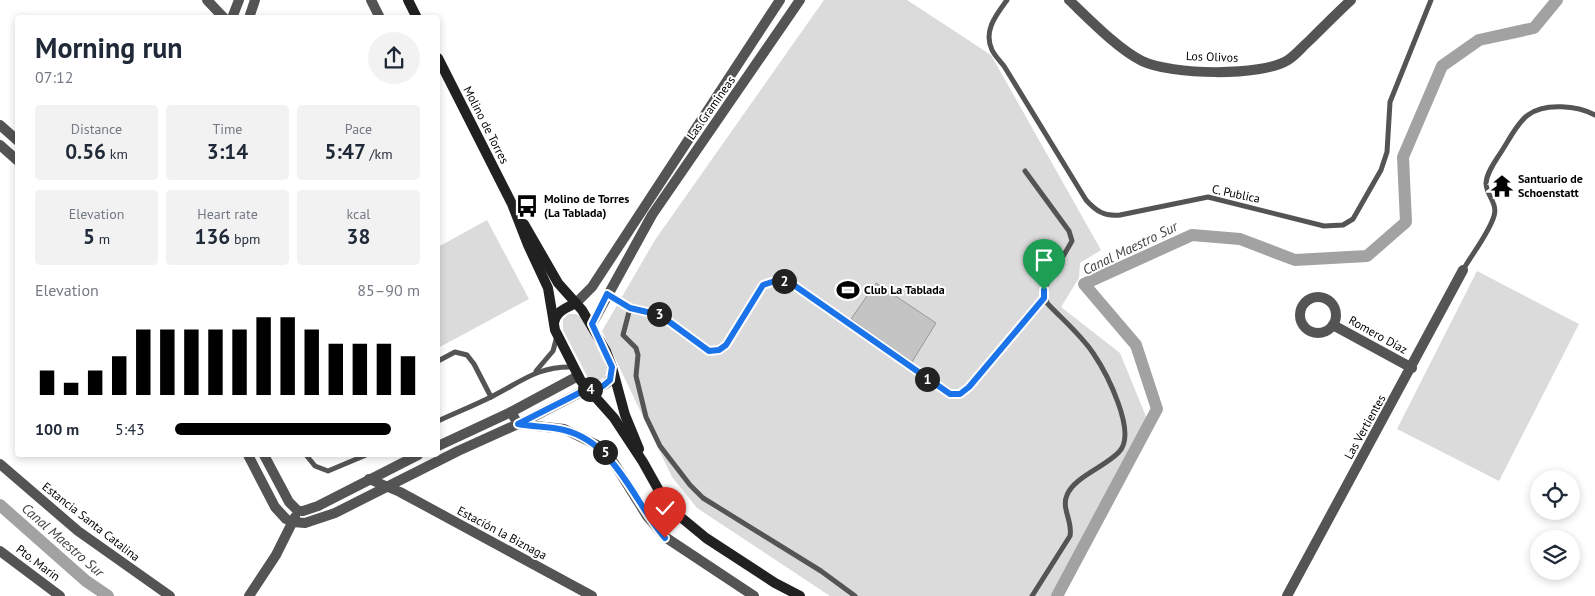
<!DOCTYPE html>
<html lang="en">
<head>
<meta charset="utf-8">
<style>
	body { margin:0; font-family:"PT Sans",sans-serif; background:#f2f2f3; color:#1f2937; height:100vh; display:flex; flex-direction:column; font-size:19px; white-space:nowrap }
	* { box-sizing:border-box; margin:0 }
	p { font-size:16px; color:#747a83 }
	.icon { flex:none; width:28px; height:28px; fill:none; stroke:currentColor; stroke-width:2; stroke-linecap:round; stroke-linejoin:round }
	.map { position:relative; flex:1; overflow:hidden }
	.details { position:absolute; left:15px; top:15px; width:425px; height:442px; display:flex; flex-direction:column; background:#fff; border-radius:5px; box-shadow:0 2px 8px #0003 }
	.details>* { flex:none }
	.buttons { position:absolute; left:1530px; top:470px; display:grid; gap:10px }
	.buttons a { display:grid; place-items:center; width:50px; height:50px; border-radius:50%; background:#fff; box-shadow:0 2px 8px #0003; font-size:25px }
	.pin { position:absolute; display:grid; place-items:center; width:42px; height:42px; color:#fff; margin:-51px -21px; border-radius:50% 50% 50% 0; rotate:-45deg; box-shadow:0 0 5px #0007 }
	.pin .icon { rotate:45deg }
	.km { position:absolute; width:25px; height:25px; margin:-12px; border-radius:50%; background:#222; color:#fff; font-size:14px; line-height:25px; text-align:center }
	.round { display:grid; place-items:center; flex:none; width:52px; height:52px; border-radius:26px; background:#f2f2f3 }
	.summary { display:flex; align-items:center; justify-content:space-between; height:85px; padding:0 20px }
	h1 { font-size:28px; font-weight:600; line-height:38px }
	.metrics { display:grid; grid-template-columns:repeat(3,1fr); gap:8px; height:85px; padding:5px 20px }
	.metrics div { display:grid; align-content:center; border-radius:5px; background:#f2f2f3; text-align:center }
	.metrics b { font-size:21px; font-weight:600 }
	.metrics small { font-size:14px; font-weight:400 }
	.metrics p { font-size:14px }
	.chart { height:140px; padding:10px 20px }
	.chart p { display:flex; justify-content:space-between }
	.chart svg { width:100%; height:90px; margin-top:5px; stroke:#000; stroke-width:6 }
	ul { padding:0 20px; list-style:none; font-size:16px }
	li { display:grid; grid-template-columns:80px 60px 1fr; align-items:center; height:38px }
	li i { height:12px; border-radius:6px; background:#000 }
	.map>svg:first-child { display:block }
	.green { fill:#dbdbdb }
	.lines { fill:none; stroke-linecap:round; stroke-linejoin:round }
	.canal { stroke:#a2a2a2; stroke-width:12 }
	.building { fill:#c4c4c4; stroke:#989898 }
	.service { stroke:#545454; stroke-width:5 }
	.minor { stroke:#545454; stroke-width:10 }
	.secondary { stroke:#212121; stroke-width:10 }
	.route-casing { stroke:#fff; stroke-width:10 }
	.route { stroke:#1a73e8; stroke-width:6 }
	.labels { text-anchor:middle; stroke-width:4; stroke-linejoin:round; paint-order:stroke }
	.street-label { font-size:12px; fill:#000; stroke:#fff }
	.poi-label { font-size:12px; font-weight:bold; fill:#000; stroke:#fff; text-anchor:start }
	.water-label { font-size:14px; font-style:italic; fill:#434343; stroke:#fff }
</style>
</head>
<body>
<div class="map">
<svg width="1595" height="596" viewBox="0 0 1595 596">
	<rect width="100%" height="100%" fill="#fff"/>
	<g class="green">
		<path d="M824 0H907L991 55 1101 250 1080 263 1079 278 1061 307 1120 353 1147 419 1055 596H830L697 508 672 477 602 331 655 240Z"/>
		<path d="M487 220 529 299 438 348V247Z"/>
		<path d="M1477 271 1579 324 1499 481 1397 429Z"/>
		<path d="M569 314H576L582 318 607 367C608 379 598 384 588 378L563 330V319Z"/>
	</g>
	<g class="lines">
		<g class="canal">
			<path d="M0 505 86 581 108 596"/>
			<path d="M1057 596 1157 409 1136 345 1084 284 1192 235 1240 239 1295 260 1367 256 1406 222 1403 157 1442 66 1479 40 1534 28 1557 0"/>
		</g>
	</g>
	<path class="building" d="M876 283 936 323 912 362 851 319Z"/>
	<g class="lines">
		<g class="service">
			<path d="M1007 0C996 15 983 31 992 50 995 56 1000 61 1004 66L1086 200C1096 211 1105 217 1120 215L1208 197 1324 226 1343 225 1353 219 1381 170 1387 152 1390 102 1431 0"/>
			<path d="M1025 171 1069 231 1072 241 1044 289 1047 303C1062 319 1081 335 1093 353 1106 372 1138 433 1119 452 1105 467 1074 477 1067 495 1061 509 1073 521 1070 536L1032 596"/>
			<path d="M1463 270C1472 254 1489 233 1494 216 1498 203 1486 195 1486 183 1487 171 1497 159 1503 149 1510 138 1518 122 1528 115 1545 102 1578 106 1595 115"/>
			<path d="M608 295 630 308 660 315 709 351 719 350 726 345 763 285 775 281H788L950 394H960L969 387 1044 298"/>
			<path d="M630 308 623 335 636 348 638 355 636 376 646 417 660 446 690 485 703 498 821 571 855 596"/>
			<path d="M438 361 455 352 467 355 474 364 491 397"/>
			<path d="M536 371 553 351 557 336"/>
			<path d="M438 421C455 413 473 406 491 397 521 382 537 366 573 367"/>
			<path d="M306 455 315 466 328 471 366 455"/>
		</g>
		<g class="minor">
			<path d="M207 0 224 18"/>
			<path d="M371 0 380 18"/>
			<path d="M1069 0C1089 19 1118 49 1142 61 1171 75 1261 77 1288 60 1296 55 1303 46 1310 40 1324 26 1337 13 1351 0"/>
			<path d="M232 18 239 0"/>
			<path d="M249 18 255 0"/>
			<path d="M0 125 18 141"/>
			<path d="M0 145 18 161"/>
			<circle cx="1318" cy="315" r="18"/>
			<path d="M576 303 592 287 780 0"/>
			<path d="M592 324 652 215 800 0"/>
			<path d="M1333 325 1412 368"/>
			<path d="M511 412 518 424 564 429 597 445 614 463 647 516 665 537 754 596"/>
			<path d="M438 446 511 412 578 376"/>
			<path d="M248 455 275 507 286 519 293 522 305 523 335 513 458 451 529 419 587 389"/>
			<path d="M264 455 289 502 298 511"/>
			<path d="M0 464 78 531 170 596"/>
			<path d="M369 479 400 492 592 596"/>
			<path d="M298 511H303L318 506 418 455"/>
			<path d="M0 551 60 596"/>
			<path d="M249 596 276 555 295 517"/>
			<path d="M1287 596 1463 270"/>
		</g>
		<g class="secondary">
			<path d="M408 0 417 18"/>
			<path d="M438 58 512 204 528 245 548 288 555 330 581 381 614 418 643 462 662 496 677 514 706 538 775 583 800 596"/>
			<path d="M524 224 558 283 582 310 606 351 612 367 625 415 639 449"/>
			<path d="M554 323C556 311 566 308 576 303"/>
			<path d="M587 389C600 389 612 385 612 370"/>
		</g>
	</g>
	<g class="lines">
		<defs>
			<path id="route" d="M665 538C633 501 616 443 564 430 549 426 533 427 518 424L587 389 603 386 610 380 612 367 592 324 607 294 630 308 660 315 709 351 719 350 726 345 763 285 775 281H788L950 394H960L969 387 1044 298V290"/>
		</defs>
		<use href="#route" class="route-casing"/>
		<use href="#route" class="route"/>
	</g>
	<defs>
		<symbol id="temple-bare" viewBox="-9 -9 18 18"><path d="M0-6L5-2H3V0L6.5 2.5H4V6H1.5V3h-3V6H-4V2.5H-6.5L-3 0V-2H-5Z" fill="#000" stroke="#fff" stroke-width="2.5" paint-order="stroke"/></symbol>
		<symbol id="bus-bare" viewBox="-9 -9 18 18"><path d="M-5-6H5V4H4V6H2V4H-2V6H-4V4H-5ZM-3.5-4V0h7V-4ZM-3.5 1.2v1.5H-2V1.2ZM2 1.2v1.5H3.5V1.2Z" fill="#000" stroke="#fff" stroke-width="2.5" paint-order="stroke"/></symbol>
		<symbol id="stadium-bare" viewBox="-9 -9 18 18"><path d="M0-5a6.5 5 0 1 0 0 10a6.5 5 0 1 0 0-10ZM-3.5-1.8h7v3.6h-7Z" fill="#000" stroke="#fff" stroke-width="2.5" paint-order="stroke"/></symbol>
	</defs>
	<g fill-rule="evenodd">
		<use href="#temple-bare" x="1486" y="170" width="32" height="32"/>
		<use href="#bus-bare" x="511" y="190" width="32" height="32"/>
		<use href="#stadium-bare" x="832" y="274" width="32" height="32"/>
	</g>
	<g class="labels">
		<g class="street-label">
			<text transform="translate(1212 57) rotate(2)" y="4">Los Olivos</text>
			<text transform="translate(711 108) rotate(-55)" y="4">Las Gramineas</text>
			<text transform="translate(486 125) rotate(63)" y="4">Molino de Torres</text>
			<text transform="translate(1236 194) rotate(12)" y="4">C. Publica</text>
			<text transform="translate(1378 335) rotate(29)" y="4">Romero Díaz</text>
			<text transform="translate(1365 427) rotate(-61)" y="4">Las Vertientes</text>
			<text transform="translate(91 522) rotate(38)" y="4">Estancia Santa Catalina</text>
			<text transform="translate(502 533) rotate(28)" y="4">Estación la Biznaga</text>
			<text transform="translate(38 563) rotate(37)" y="4">Pto. Marin</text>
		</g>
		<g class="poi-label">
			<text x="1518" y="183">Santuario de<tspan x="1518" dy="14">Schoenstatt</tspan></text>
			<text x="544" y="203">Molino de Torres<tspan x="544" dy="14">(La Tablada)</tspan></text>
			<text x="864" y="294">Club La Tablada</text>
		</g>
		<g class="water-label">
			<text transform="translate(1130 248) rotate(-26)" y="5">Canal Maestro Sur</text>
			<text transform="translate(63 540) rotate(41)" y="5">Canal Maestro Sur</text>
		</g>
	</g>
</svg>
<div class="buttons">
<a><svg class="icon" aria-label="locate" viewBox="0 0 24 24"><circle cx="12" cy="12" r="6"/><path d="M12 2v4M12 18v4M2 12h4M18 12h4"/></svg></a>
<a><svg class="icon" aria-label="layers" viewBox="0 0 24 24"><path d="M12 4l9 5-9 5-9-5zM3 14l9 5 9-5"/></svg></a>
</div>
<div class="pin" style="left:1044px;top:290px;background:#1e9e55"><svg class="icon" aria-label="arrive" viewBox="0 0 24 24"><path d="M6 21V4h12l-3 4 3 4H6"/></svg></div>
<div class="pin" style="left:665px;top:538px;background:#d93025"><svg class="icon" aria-label="check" viewBox="0 0 24 24"><path d="M5 12l5 5 9-10"/></svg></div>
<b class="km" style="left:927px;top:379px">1</b>
<b class="km" style="left:784px;top:281px">2</b>
<b class="km" style="left:659px;top:314px">3</b>
<b class="km" style="left:590px;top:389px">4</b>
<b class="km" style="left:605px;top:452px">5</b>
<section class="details">
<div class="summary"><div><h1>Morning run</h1><p>07:12</p></div><a class="round"><svg class="icon" aria-label="share" viewBox="0 0 24 24"><path d="M12 15V3M7 8l5-5 5 5M5 13v7h14v-7"/></svg></a></div>
<div class="metrics">
<div><p>Distance</p><b>0.56<small> km</small></b></div>
<div><p>Time</p><b>3:14</b></div>
<div><p>Pace</p><b>5:47<small> /km</small></b></div>
</div>
<div class="metrics">
<div><p>Elevation</p><b>5<small> m</small></b></div>
<div><p>Heart rate</p><b>136<small> bpm</small></b></div>
<div><p>kcal</p><b>38</b></div>
</div>
<div class="chart"><p><span>Elevation</span>85–90 m</p>
<svg viewBox="0 0 160 44" preserveAspectRatio="none"><path d="M5 44V32M15 44V38M25 44V32M35 44V25M45 44V12M55 44V12M65 44V12M75 44V12M85 44V12M95 44V6M105 44V6M115 44V12M125 44V19M135 44V19M145 44V19M155 44V25"/></svg>
</div>
<ul>
<li><b>100 m</b>5:43<i style="width:88%"></i></li>
</ul>
</section>
</div>
</body>
</html>
